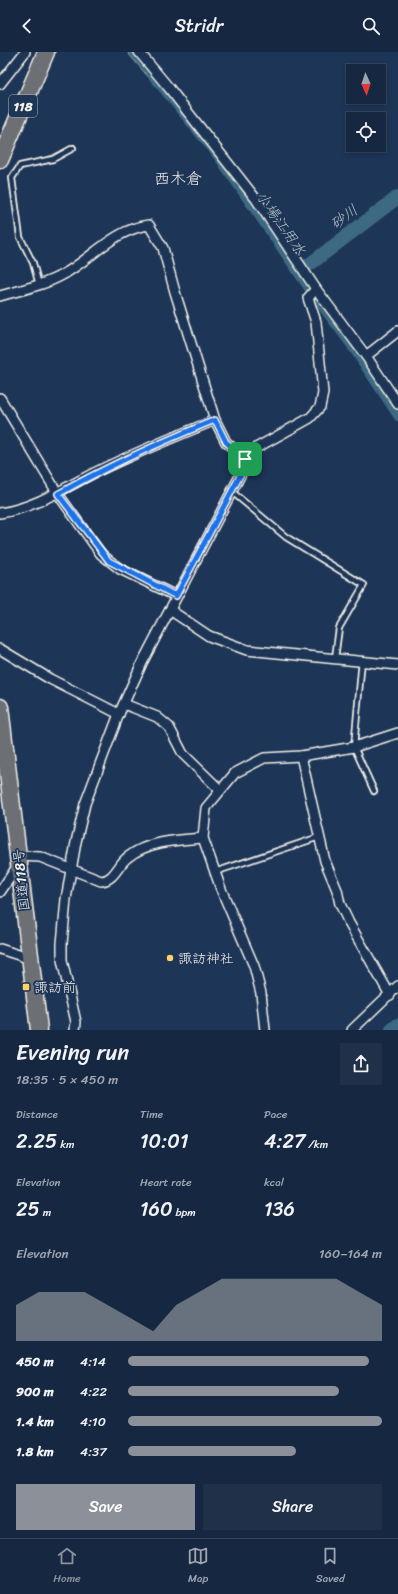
<!DOCTYPE html>
<html lang="en">
<head>
<meta charset="utf-8">
<style>
	body { margin:0; font-family:Sriracha,"Klee One",sans-serif; background:#1f3048; color:#f1f3f6; height:100vh; display:flex; flex-direction:column; font-size:15px; white-space:nowrap }
	* { box-sizing:border-box; margin:0 }
	p { font-size:13px; color:#9ea6b1 }
	.icon { flex:none; width:22px; height:22px; fill:none; stroke:currentColor; stroke-width:2; stroke-linecap:round; stroke-linejoin:round }
	.map { position:relative; height:978px; overflow:hidden }
	.side { display:flex; flex-direction:column; background:#162841; flex:1 }
	.side>* { flex:none }
	.needle { width:26px; rotate:177deg }
	.buttons { position:absolute; left:346px; top:12px; display:grid; gap:8px }
	.buttons a { display:grid; place-items:center; width:40px; height:40px; border-radius:0px; background:#162841; box-shadow:0 2px 6px #0003,0 0 0 1px #35445a; font-size:20px }
	.pin { position:absolute; display:grid; place-items:center; width:34px; height:34px; color:#fff; margin:-17px; border-radius:8px; box-shadow:0 2px 6px #0006 }
	.round { display:grid; place-items:center; flex:none; width:42px; height:42px; border-radius:0px; background:#1f3048 }
	.summary { display:flex; align-items:center; justify-content:space-between; height:68px; padding:0 16px }
	h1 { font-size:22px; font-weight:600; line-height:30px }
	.stats { display:grid; grid-template-columns:repeat(3,1fr); gap:6px; height:68px; padding:4px 16px }
	.stats div { display:grid; align-content:center }
	.stats b { font-size:20px; font-weight:600 }
	.stats small { font-size:11px; font-weight:400 }
	.stats p { font-size:11px }
	.chart { height:112px; padding:8px 16px }
	.chart p { display:flex; justify-content:space-between }
	.chart svg { width:100%; height:72px; margin-top:4px; fill:#8c9099; opacity:.7 }
	.button { display:flex; gap:8px; margin-top:auto; padding:8px 16px }
	.button a { flex:1; height:46px; border-radius:0px; background:#8c9099; color:#fff; font-size:16px; font-weight:600; line-height:46px; text-align:center }
	.button a+a { background:#1f3048; color:#f1f3f6 }
	ul { padding:0 16px; list-style:none; font-size:13px }
	li { display:grid; grid-template-columns:64px 48px 1fr; align-items:center; height:30px }
	li i { height:10px; border-radius:5px; background:#8c9099 }
	header { display:flex; justify-content:space-between; align-items:center; height:52px; padding:0 16px; background:#162841; font-size:18px; font-weight:600 }
	.tabs { display:flex; justify-content:space-around; align-items:center; height:56px; border-top:1px solid #35445a; background:#162841; font-size:11px; color:#9ea6b1 }
	.tabs a { display:grid; justify-items:center; gap:2px }
	.tabs .current { color:#8c9099 }
	.map>svg:first-child { display:block }
	.water { fill:#3e6a82; stroke:#87a0ab }
	.lines { fill:none; stroke-linecap:round; stroke-linejoin:round }
	.canal { stroke:#3e6a82; stroke-width:8 }
	.river { stroke:#3e6a82; stroke-width:14 }
	.lane-casing { stroke:#f4f1e8; stroke-width:8 }
	.street-casing { stroke:#f4f1e8; stroke-width:12 }
	.highway-casing { stroke:#f4f1e8; stroke-width:19 }
	.lane { stroke:#1d3557; stroke-width:4.5 }
	.street { stroke:#1d3557; stroke-width:9 }
	.highway { stroke:#6c6f75; stroke-width:16 }
	.route-casing { stroke:#fff; stroke-width:8 }
	.route { stroke:#1a73e8; stroke-width:5 }
	.poi-dot { fill:#ffd166; stroke:#1d3557; stroke-width:1.5 }
	.labels { text-anchor:middle; stroke-width:3.5; stroke-linejoin:round; paint-order:stroke }
	.shield { fill:#1d3557; stroke:#b4b9bc; stroke-width:1 }
	.shield-label { font-size:13px; font-weight:bold; fill:#f4f1e8 }
	.street-label { font-size:14px; fill:#f4f1e8; stroke:#1d3557 }
	.poi-label { font-size:14px; fill:#f4f1e8; stroke:#1d3557; text-anchor:start }
	.water-label { font-size:15px; font-style:italic; fill:#b4c2c4; stroke:#1d3557 }
	.quarter-label { font-size:16px; fill:#f4f1e8; stroke:#1d3557 }
</style>
</head>
<body>
<header><svg class="icon" aria-label="back" viewBox="0 0 24 24"><path d="M15 5l-7 7 7 7"/></svg>Stridr<svg class="icon" aria-label="search" viewBox="0 0 24 24"><circle cx="10" cy="10" r="6"/><path d="M15 15l6 6"/></svg></header>
<div class="map">
<svg width="398" height="978" viewBox="0 0 398 978">
	<rect width="100%" height="100%" fill="#1d3557"/>
	<filter id="ink" filterUnits="userSpaceOnUse"><feTurbulence type="fractalNoise" baseFrequency=".025" numOctaves="2"/><feDisplacementMap in="SourceGraphic" scale="8" xChannelSelector="R" yChannelSelector="G"/><feConvolveMatrix kernelMatrix="1 2 1 2 8 2 1 2 1" color-interpolation-filters="sRGB"/></filter>
	<g filter="url(#ink)">
		<path class="water" d="M127 0H135L160 30 156 34Z"/>
		<g class="lines">
			<path class="canal" d="M152 24 217 104 310 239 349 291 398 365"/>
			<g class="river">
				<path d="M310 212 398 145"/>
				<path d="M392 978 398 973"/>
			</g>
			<defs>
				<g id="lane">
					<path d="M39 233 33 211 20 185 12 126 20 114 53 107 73 96"/>
					<path d="M231 439 286 485 364 533 339 576 335 606"/>
					<path d="M362 608 354 695 374 739"/>
					<path d="M215 820 319 785"/>
				</g>
				<g id="street">
					<path d="M139 0 169 36 256 147 316 237 366 304 398 352"/>
					<path d="M0 32 25 0"/>
					<path d="M0 244C21 238 45 233 64 222 92 206 115 177 149 173L163 196 175 240 215 368 226 390 245 407"/>
					<path d="M366 304 398 279"/>
					<path d="M0 346 58 442 101 502 120 517 176 544"/>
					<path d="M0 461C34 456 63 437 92 422 132 402 174 385 215 368"/>
					<path d="M170 558 209 584 247 598 398 613"/>
					<path d="M0 597 50 627 119 662"/>
					<path d="M124 652 157 665 169 675 183 702 220 738"/>
					<path d="M301 704 325 809 337 838 340 852 349 871 390 943"/>
					<path d="M19 804 40 805 101 829C115 828 118 812 128 805 148 789 178 788 203 786"/>
					<path d="M0 840 15 818 20 816"/>
					<path d="M0 897 31 907"/>
					<path d="M75 978 76 970 62 908V892L66 847 76 790 85 752 119 662 142 611 242 420 245 407 256 396 310 366 320 355 323 341 316 270 308 246 316 237"/>
					<path d="M265 978 261 941 254 914 221 837 203 786 206 756 235 721 264 706 301 704 354 695 398 681"/>
					<path d="M352 978 398 934"/>
				</g>
				<g id="highway">
					<path d="M0 108 46 0"/>
					<path d="M0 655 39 978"/>
				</g>
			</defs>
			<use href="#lane" class="lane-casing"/>
			<use href="#street" class="street-casing"/>
			<use href="#highway" class="highway-casing"/>
			<use href="#lane" class="lane"/>
			<use href="#street" class="street"/>
			<use href="#highway" class="highway"/>
		</g>
	</g>
	<g class="lines" filter="url(#ink)">
		<defs>
			<path id="route" d="M215 368 226 390 245 407 242 420 176 544 109 509 58 442C109 413 161 390 215 368Z"/>
		</defs>
		<use href="#route" class="route-casing"/>
		<use href="#route" class="route"/>
	</g>
	<g class="poi-dot">
		<circle cx="170" cy="906" r="4"/>
		<rect x="22" y="931" width="8" height="8" rx="2"/>
	</g>
	<g class="labels">
		<rect class="shield" x="9" y="43" width="28" height="22" rx="3"/>
		<g class="shield-label">
			<text x="23" y="59">118</text>
		</g>
		<g class="street-label">
			<text transform="translate(21 828) rotate(-96)" y="5">国道118号</text>
		</g>
		<g class="poi-label">
			<text x="178" y="911">諏訪神社</text>
			<text x="34" y="940">諏訪前</text>
		</g>
		<g class="water-label">
			<text transform="translate(344 165) rotate(-37)" y="5">砂川</text>
			<text transform="translate(281 171) rotate(55)" y="5">小場江用水</text>
		</g>
		<g class="quarter-label">
			<text x="178" y="132">西木倉</text>
		</g>
	</g>
</svg>
<div class="buttons">
<a><svg class="needle" viewBox="-14 -14 28 28"><path d="M0-13l5 13h-10z" fill="#e53935"/><path d="M0 13l5-13h-10z" fill="#9ea6b1"/></svg></a>
<a><svg class="icon" aria-label="locate" viewBox="0 0 24 24"><circle cx="12" cy="12" r="6"/><path d="M12 2v4M12 18v4M2 12h4M18 12h4"/></svg></a>
</div>
<div class="pin" style="left:245px;top:407px;background:#1e9e55"><svg class="icon" aria-label="arrive" viewBox="0 0 24 24"><path d="M6 21V4h12l-3 4 3 4H6"/></svg></div>
</div>
<section class="side">
<div class="summary"><div><h1>Evening run</h1><p>18:35 · 5 × 450 m</p></div><a class="round"><svg class="icon" aria-label="share" viewBox="0 0 24 24"><path d="M12 15V3M7 8l5-5 5 5M5 13v7h14v-7"/></svg></a></div>
<div class="stats">
<div><p>Distance</p><b>2.25<small> km</small></b></div>
<div><p>Time</p><b>10:01</b></div>
<div><p>Pace</p><b>4:27<small> /km</small></b></div>
</div>
<div class="stats">
<div><p>Elevation</p><b>25<small> m</small></b></div>
<div><p>Heart rate</p><b>160<small> bpm</small></b></div>
<div><p>kcal</p><b>136</b></div>
</div>
<div class="chart"><p><span>Elevation</span>160–164 m</p>
<svg viewBox="0 0 160 44" preserveAspectRatio="none"><path d="M0 44V22L10 14L20 14L30 14L40 22L50 30L60 38L70 22L80 14L90 6L100 6L110 6L120 6L130 6L140 6L150 14L160 22V44z"/></svg>
</div>
<ul>
<li><b>450 m</b>4:14<i style="width:95%"></i></li>
<li><b>900 m</b>4:22<i style="width:83%"></i></li>
<li><b>1.4 km</b>4:10<i style="width:100%"></i></li>
<li><b>1.8 km</b>4:37<i style="width:66%"></i></li>
</ul>
<div class="button"><a>Save</a><a>Share</a></div>
</section>
<nav class="tabs">
<a class="current"><svg class="icon" aria-label="home" viewBox="0 0 24 24"><path d="M3 11l9-7 9 7M6 9v11h12V9"/></svg>Home</a>
<a><svg class="icon" aria-label="map" viewBox="0 0 24 24"><path d="M3 6l6-2 6 2 6-2v14l-6 2-6-2-6 2zM9 4v14M15 6v14"/></svg>Map</a>
<a><svg class="icon" aria-label="saved" viewBox="0 0 24 24"><path d="M7 4h10v16l-5-4-5 4z"/></svg>Saved</a>
</nav>
</body>
</html>
